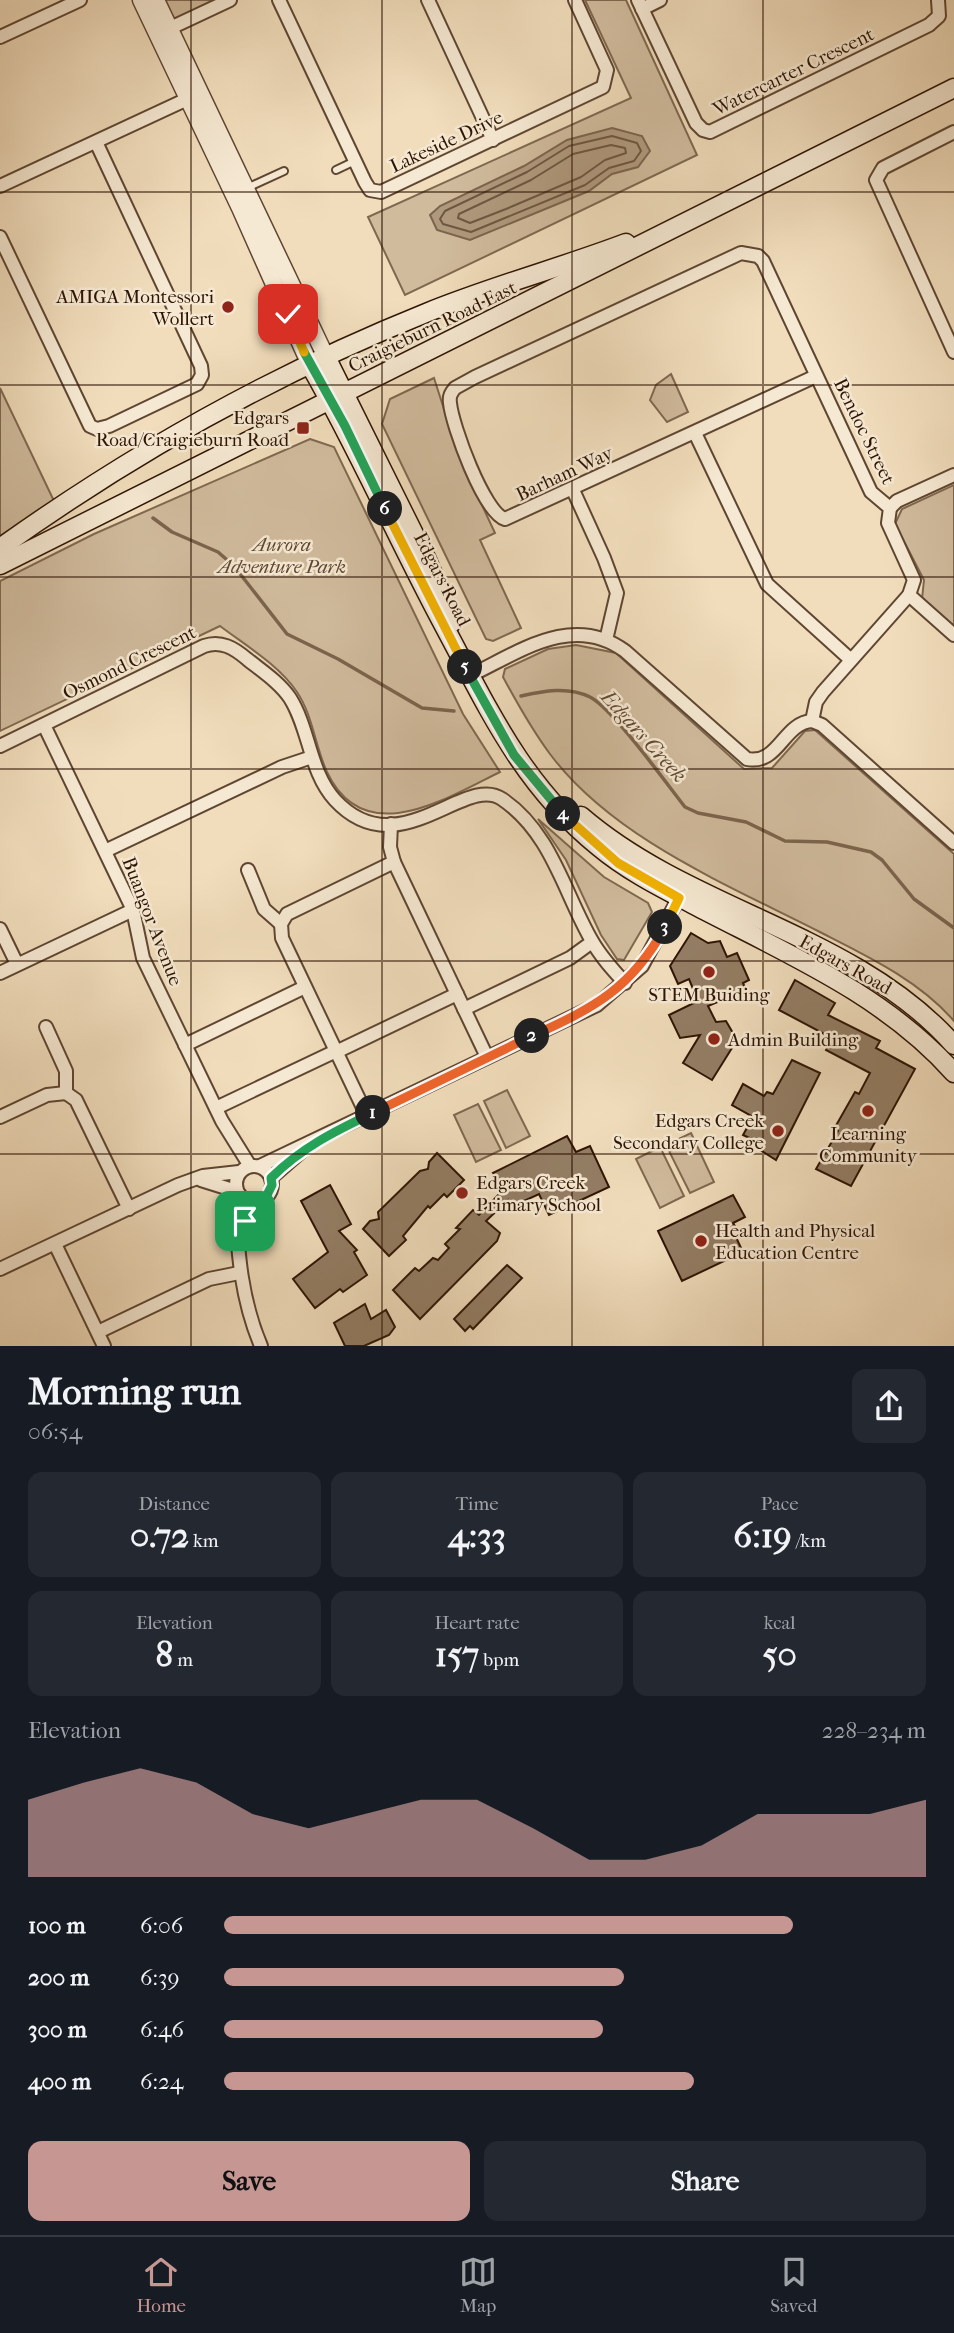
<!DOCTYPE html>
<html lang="en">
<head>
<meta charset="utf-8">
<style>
	body { margin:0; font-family:"IM FELL French Canon",serif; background:#242831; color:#f1f3f6; height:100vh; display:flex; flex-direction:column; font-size:26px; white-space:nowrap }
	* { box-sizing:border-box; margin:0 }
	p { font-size:23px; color:#9ea1a6 }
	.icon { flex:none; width:38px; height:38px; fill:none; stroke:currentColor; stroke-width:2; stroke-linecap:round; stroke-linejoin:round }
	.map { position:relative; height:1346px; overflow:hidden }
	.panel { display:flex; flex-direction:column; background:#171b24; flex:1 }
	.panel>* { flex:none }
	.pin { position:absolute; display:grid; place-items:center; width:60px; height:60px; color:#fff; margin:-30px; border-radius:14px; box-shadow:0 4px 10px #0006 }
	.km { position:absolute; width:35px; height:35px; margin:-18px; border-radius:50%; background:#222; color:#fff; font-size:19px; line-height:35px; text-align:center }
	.round { display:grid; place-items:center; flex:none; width:74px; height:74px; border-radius:14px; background:#242831 }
	.headline { display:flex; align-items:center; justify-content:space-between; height:119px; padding:0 28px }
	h1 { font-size:38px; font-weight:700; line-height:52px }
	.metrics { display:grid; grid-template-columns:repeat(3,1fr); gap:10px; height:119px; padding:7px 28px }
	.metrics div { display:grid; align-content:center; border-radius:14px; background:#242831; text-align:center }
	.metrics b { font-size:35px; font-weight:700 }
	.metrics small { font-size:19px; font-weight:400 }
	.metrics p { font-size:19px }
	.chart { height:196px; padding:14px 28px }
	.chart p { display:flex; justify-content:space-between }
	.chart svg { width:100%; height:126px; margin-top:7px; fill:#c59692; opacity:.7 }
	.primary-button { display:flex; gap:14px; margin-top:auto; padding:14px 28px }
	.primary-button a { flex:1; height:80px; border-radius:14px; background:#c59692; color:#111; font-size:28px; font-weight:700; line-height:80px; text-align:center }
	.primary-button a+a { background:#242831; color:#f1f3f6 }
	ul { padding:0 28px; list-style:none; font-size:23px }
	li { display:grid; grid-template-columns:112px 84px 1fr; align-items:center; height:52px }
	li i { height:18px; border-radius:9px; background:#c59692 }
	.menu { display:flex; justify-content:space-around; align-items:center; height:98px; border-top:2px solid #363941; background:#171b24; font-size:19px; color:#9ea1a6 }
	.menu a { display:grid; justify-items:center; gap:4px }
	.menu .active { color:#c59692 }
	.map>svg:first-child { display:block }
	.green { fill:#d0bb9d; stroke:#7f6850; stroke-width:2 }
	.water { fill:#af997d; stroke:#7b644d; stroke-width:2 }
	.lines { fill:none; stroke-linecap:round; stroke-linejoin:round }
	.shore { stroke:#6e5640; stroke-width:2 }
	.stream { stroke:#7b644d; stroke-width:3.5 }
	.building { fill:#937d64; stroke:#2e1404; stroke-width:2 }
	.service-casing { stroke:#5f4632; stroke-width:10 }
	.minor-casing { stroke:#5f4632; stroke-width:16 }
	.tertiary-casing { stroke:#5f4632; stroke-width:19 }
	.secondary-casing { stroke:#2e1404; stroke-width:21 }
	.service { stroke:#f6e9d3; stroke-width:6 }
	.minor { stroke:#f6e9d3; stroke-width:12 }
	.tertiary { stroke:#f6e9d3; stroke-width:16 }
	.secondary { stroke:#f6e9d3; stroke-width:18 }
	.split-1-casing { stroke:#fff; stroke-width:14 }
	.split-2-casing { stroke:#fff; stroke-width:14 }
	.split-3-casing { stroke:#fff; stroke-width:14 }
	.split-4-casing { stroke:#fff; stroke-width:14 }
	.split-5-casing { stroke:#fff; stroke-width:14 }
	.split-6-casing { stroke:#fff; stroke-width:14 }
	.split-7-casing { stroke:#fff; stroke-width:14 }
	.split-8-casing { stroke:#fff; stroke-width:14 }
	.split-1 { stroke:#22a559; stroke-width:9 }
	.split-2 { stroke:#f0652b; stroke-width:9 }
	.split-3 { stroke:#f0652b; stroke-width:9 }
	.split-4 { stroke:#f5b400; stroke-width:9 }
	.split-5 { stroke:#22a559; stroke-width:9 }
	.split-6 { stroke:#f5b400; stroke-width:9 }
	.split-7 { stroke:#22a559; stroke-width:9 }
	.split-8 { stroke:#f5b400; stroke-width:9 }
	.grid { fill:none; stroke:#2e1404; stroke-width:2; stroke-opacity:0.55 }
	.poi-dot { fill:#8f2418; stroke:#f6e9d3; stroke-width:2.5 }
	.labels { text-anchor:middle; stroke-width:5; stroke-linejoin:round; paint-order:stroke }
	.street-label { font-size:19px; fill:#2e1404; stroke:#f6e9d3 }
	.poi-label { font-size:19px; fill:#2e1404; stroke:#f6e9d3; text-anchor:end }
	.park-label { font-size:19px; font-style:italic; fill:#5f4632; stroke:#f6e9d3 }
	.water-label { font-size:21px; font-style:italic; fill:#624934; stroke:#f6e9d3 }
</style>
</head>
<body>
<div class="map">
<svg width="954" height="1346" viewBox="0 0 954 1346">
	<rect width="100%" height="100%" fill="#f1ddbc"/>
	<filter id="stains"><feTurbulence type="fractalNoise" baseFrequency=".00286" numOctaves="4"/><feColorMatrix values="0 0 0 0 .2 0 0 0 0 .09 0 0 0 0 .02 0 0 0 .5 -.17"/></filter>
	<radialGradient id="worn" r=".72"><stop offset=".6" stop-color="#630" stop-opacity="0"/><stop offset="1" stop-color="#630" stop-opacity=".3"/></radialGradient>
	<g class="green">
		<path d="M163 0H220L173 22Z"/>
		<path d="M585 0H626L697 155 405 295 368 217 631 98Z"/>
		<path d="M671 374 688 412 667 422 650 400 656 385Z"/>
		<path d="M434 378 459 456 495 533 480 540 521 628 493 641 486 639 382 424 390 399Z"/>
		<path d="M0 388 54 501 0 538Z"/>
		<path d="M310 439 334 447 463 714 500 772C447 798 364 851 327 772 315 746 313 716 297 692 279 665 245 645 220 626L0 731V581L94 534Z"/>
		<path d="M954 485V627L922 599 924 580 895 524 902 509Z"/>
		<path d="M576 645 616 653 744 769 772 768 805 731 815 730 954 854V1021C919 980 865 955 818 931 726 884 613 838 550 754 532 730 517 703 503 677L505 669 548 649Z"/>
		<path d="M538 819 604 877 648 903 652 912 624 960 617 959 601 935 566 860Z"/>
		<path d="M507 1090 530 1136 506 1148 484 1101Z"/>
		<path d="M478 1104 501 1150 476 1162 454 1115Z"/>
		<path d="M691 1133 714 1182 690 1193 666 1145Z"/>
		<path d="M660 1147 684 1196 660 1208 636 1159Z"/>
	</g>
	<path class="water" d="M612 128 642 136 650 151 638 167 612 174 589 191 470 240 437 230 430 215 440 206 524 166 567 140Z"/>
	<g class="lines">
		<g class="shore">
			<path d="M612 136 637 143 641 151 634 161 609 168 585 185 471 232 443 224 440 219 445 211 527 172 569 146Z"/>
			<path d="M611 145 625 148 626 153 605 160 581 177 506 209 470 223 458 218 459 214 531 180 573 154Z"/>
		</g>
		<g class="stream">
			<path d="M153 518 172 532 218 552 234 566 287 634 338 659 422 708 454 711"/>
			<path d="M521 696C543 691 568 686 590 697 613 709 666 783 685 807L698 813 746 822 785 841 827 842 871 852 882 860 914 899 954 928"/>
		</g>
	</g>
	<g class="building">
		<path d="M691 933 708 943 720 941 727 957 737 953 749 980 743 983 746 990 708 1006 716 1022 726 1021 737 1040 712 1080 683 1063 700 1035 680 1038 669 1015 698 1001 689 979 678 984 670 966Z"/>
		<path d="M795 980 835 1003 828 1015 880 1041 876 1048 915 1069 851 1186 816 1169 838 1131 834 1129 855 1092 859 1094 870 1073 826 1050 832 1038 779 1010Z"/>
		<path d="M792 1060 820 1073 776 1160 754 1146 756 1141 743 1135 753 1117 732 1105 743 1084 764 1096 767 1092 773 1094Z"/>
		<path d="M567 1136 576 1152 590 1146 609 1187 549 1215 539 1194 511 1207 508 1200 486 1221 500 1233 497 1241 420 1319 393 1290 415 1268 419 1271 433 1258 438 1260 449 1248 445 1244 460 1229 456 1228 473 1210 479 1215 504 1189 493 1173Z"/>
		<path d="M437 1153 464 1180 447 1197 444 1194 430 1208 428 1206 403 1236 406 1240 389 1256 363 1229 370 1221 379 1219 378 1212 420 1171 428 1169 429 1162Z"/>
		<path d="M330 1185 351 1224 339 1231 357 1250 354 1252 367 1275 343 1292 340 1289 315 1308 293 1279 328 1252 301 1201Z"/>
		<path d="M733 1195 745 1217 733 1223 737 1229 733 1231 743 1252 682 1281 658 1231Z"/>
		<path d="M507 1265 522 1278 473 1329 470 1326 465 1331 454 1319Z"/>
		<path d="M365 1304 371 1319 386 1310 395 1327 389 1335 364 1346H345L334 1323Z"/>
	</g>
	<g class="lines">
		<defs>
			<g id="service">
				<path d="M336 170 355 161"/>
				<path d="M247 188 284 171"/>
			</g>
			<g id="minor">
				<path d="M279 0 365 182 370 190 381 192 603 87 607 70 575 0"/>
				<path d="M428 0 493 140"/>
				<path d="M638 0 696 123 703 130 710 132 929 25 939 16 938 0"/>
				<path d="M642 9 660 0"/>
				<path d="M164 31 230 0"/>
				<path d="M0 37 80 0"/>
				<path d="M954 132 883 168 876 180 954 352"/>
				<path d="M0 186 196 95"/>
				<path d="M0 237 90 426 97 429 109 426 197 384 202 375 201 366 96 142"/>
				<path d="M695 433 767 584 851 660"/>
				<path d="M573 490 604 558 617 593 606 640"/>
				<path d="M890 508 897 501 954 475"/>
				<path d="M909 595 954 635"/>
				<path d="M469 676C518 653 572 612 625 651L747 759C779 765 783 723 812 721L816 702 823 692 909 595 914 580 888 523 890 508 871 492 763 261 758 256 741 253 475 377 455 388C451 393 449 396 450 403 452 425 484 513 505 519L816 376"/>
				<path d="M812 721 822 725 954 843"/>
				<path d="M44 725 133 910 143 958 222 1121 250 1166"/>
				<path d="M0 746 204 646C221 640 234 648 247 659 262 671 279 682 290 698 310 730 309 771 335 800 398 868 465 773 502 799 552 833 564 893 592 941 601 957 613 970 625 983"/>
				<path d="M391 824 390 847 394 862 487 1057"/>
				<path d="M105 851 282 767 312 757"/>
				<path d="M248 870 264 909 281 924"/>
				<path d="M0 929 17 964"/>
				<path d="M0 973 133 910"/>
				<path d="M464 1009 570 958 592 942"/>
				<path d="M46 1027 66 1071V1093L76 1100 129 1209"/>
				<path d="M185 1045 305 987"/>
				<path d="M336 1052 457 994"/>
				<path d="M216 1108 336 1051"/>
				<path d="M367 1116 282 938 281 924 287 914 394 862"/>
				<path d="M0 1117 47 1095 66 1093"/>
				<circle cx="254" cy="1184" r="18"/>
				<path d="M260 1166 597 1005 642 966 682 892"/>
				<path d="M271 1178 302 1151"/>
				<path d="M201 1180 236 1191"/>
				<path d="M239 1195 235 1203C238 1253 241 1299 261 1346"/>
				<path d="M241 1235 254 1203"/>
				<path d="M55 1244 104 1346"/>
				<path d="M0 1269 178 1185 203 1176 239 1172"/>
				<path d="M98 1332 209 1279 239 1273"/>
			</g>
			<g id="tertiary">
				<path d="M141 0 240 208 310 365"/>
				<path d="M156 0 326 357"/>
			</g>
			<g id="secondary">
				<path d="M326 357 427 560 453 622"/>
				<path d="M310 365C358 449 397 538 443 624 488 708 522 785 599 847 629 872 664 889 698 907 788 954 886 996 954 1073"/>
				<path d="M0 548C133 453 274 374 426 313 492 286 560 268 626 243"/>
				<path d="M0 565 954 88"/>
				<path d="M581 816C692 912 855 933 954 1045"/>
			</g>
		</defs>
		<use href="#service" class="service-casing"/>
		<use href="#minor" class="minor-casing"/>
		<use href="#tertiary" class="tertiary-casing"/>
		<use href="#secondary" class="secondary-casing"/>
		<use href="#service" class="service"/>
		<use href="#minor" class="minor"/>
		<use href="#tertiary" class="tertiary"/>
		<use href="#secondary" class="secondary"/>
	</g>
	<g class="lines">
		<defs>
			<path id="split-1" d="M245 1221 254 1203 266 1197 272 1185 271 1178C301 1148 335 1131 373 1113"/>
			<path id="split-2" d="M373 1113 532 1036"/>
			<path id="split-3" d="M532 1036C594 1008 632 988 665 927"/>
			<path id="split-4" d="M563 814 618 863 679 898 665 927"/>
			<path id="split-5" d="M465 667 514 755 563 814"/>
			<path id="split-6" d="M385 509 465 667"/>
			<path id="split-7" d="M304 352 345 426 385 509"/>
			<path id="split-8" d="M288 314 304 352"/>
		</defs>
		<use href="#split-1" class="split-1-casing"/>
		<use href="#split-2" class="split-2-casing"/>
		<use href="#split-3" class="split-3-casing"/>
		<use href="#split-4" class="split-4-casing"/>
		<use href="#split-5" class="split-5-casing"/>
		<use href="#split-6" class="split-6-casing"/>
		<use href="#split-7" class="split-7-casing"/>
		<use href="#split-8" class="split-8-casing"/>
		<use href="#split-1" class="split-1"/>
		<use href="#split-2" class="split-2"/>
		<use href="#split-3" class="split-3"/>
		<use href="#split-4" class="split-4"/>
		<use href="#split-5" class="split-5"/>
		<use href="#split-6" class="split-6"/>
		<use href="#split-7" class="split-7"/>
		<use href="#split-8" class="split-8"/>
	</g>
	<path class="grid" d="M191 0V1346M382 0V1346M572 0V1346M763 0V1346M0 192H954M0 385H954M0 577H954M0 769H954M0 961H954M0 1154H954"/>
	<g class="poi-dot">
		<circle cx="228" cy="307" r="7"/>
		<rect x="296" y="421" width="14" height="14" rx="3.5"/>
		<circle cx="709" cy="972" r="7"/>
		<circle cx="714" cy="1039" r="7"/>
		<circle cx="868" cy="1111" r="7"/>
		<circle cx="778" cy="1131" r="7"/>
		<circle cx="462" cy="1193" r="7"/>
		<circle cx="701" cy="1241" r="7"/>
	</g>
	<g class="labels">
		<g class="street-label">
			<text transform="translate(793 71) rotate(-26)" y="7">Watercarter Crescent</text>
			<text transform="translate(446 141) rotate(-25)" y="7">Lakeside Drive</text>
			<text transform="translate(432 326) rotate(-26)" y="7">Craigieburn Road East</text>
			<text transform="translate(865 431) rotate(64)" y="7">Bendoc Street</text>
			<text transform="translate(564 473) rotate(-25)" y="7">Barham Way</text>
			<text transform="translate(443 579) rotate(63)" y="7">Edgars Road</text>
			<text transform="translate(129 662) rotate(-26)" y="7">Osmond Crescent</text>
			<text transform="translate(153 921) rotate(69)" y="7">Buangor Avenue</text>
			<text transform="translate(846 964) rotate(29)" y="7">Edgars Road</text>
		</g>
		<g class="poi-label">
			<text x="214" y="303">AMIGA Montessori<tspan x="214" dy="22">Wollert</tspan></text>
			<text x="289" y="424">Edgars<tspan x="289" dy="22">Road/Craigieburn Road</tspan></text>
			<text x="709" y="1001" text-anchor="middle">STEM Buiding</text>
			<text x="728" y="1046" text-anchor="start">Admin Building</text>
			<text x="764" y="1127">Edgars Creek<tspan x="764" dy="22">Secondary College</tspan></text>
			<text x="868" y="1140" text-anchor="middle">Learning<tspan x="868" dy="22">Community</tspan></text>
			<text x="476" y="1189" text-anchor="start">Edgars Creek<tspan x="476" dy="22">Primary School</tspan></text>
			<text x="715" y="1237" text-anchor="start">Health and Physical<tspan x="715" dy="22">Education Centre</tspan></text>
		</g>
		<g class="park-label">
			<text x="282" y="551">Aurora<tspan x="282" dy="22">Adventure Park</tspan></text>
		</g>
		<g class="water-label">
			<text transform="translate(644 736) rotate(48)" y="7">Edgars Creek</text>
		</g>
	</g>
	<rect width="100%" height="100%" filter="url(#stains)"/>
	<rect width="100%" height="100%" fill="url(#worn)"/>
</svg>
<div class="pin" style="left:245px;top:1221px;background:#1e9e55"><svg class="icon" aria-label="arrive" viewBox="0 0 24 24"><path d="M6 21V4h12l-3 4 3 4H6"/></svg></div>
<div class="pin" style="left:288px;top:314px;background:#d93025"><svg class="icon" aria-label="check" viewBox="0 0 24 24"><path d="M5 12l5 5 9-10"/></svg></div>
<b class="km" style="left:373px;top:1113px">1</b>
<b class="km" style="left:532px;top:1036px">2</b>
<b class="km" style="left:665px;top:927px">3</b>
<b class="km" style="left:563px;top:814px">4</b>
<b class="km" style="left:465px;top:667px">5</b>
<b class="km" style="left:385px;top:509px">6</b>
</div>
<section class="panel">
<div class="headline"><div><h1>Morning run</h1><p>06:54</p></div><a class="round"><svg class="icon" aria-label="share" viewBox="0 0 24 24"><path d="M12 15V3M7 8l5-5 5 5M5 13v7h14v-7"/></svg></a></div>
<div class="metrics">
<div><p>Distance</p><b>0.72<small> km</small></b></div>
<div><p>Time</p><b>4:33</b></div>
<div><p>Pace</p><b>6:19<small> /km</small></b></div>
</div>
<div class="metrics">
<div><p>Elevation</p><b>8<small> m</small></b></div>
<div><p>Heart rate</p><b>157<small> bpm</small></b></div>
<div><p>kcal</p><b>50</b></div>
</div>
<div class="chart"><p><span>Elevation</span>228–234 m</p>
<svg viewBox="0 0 160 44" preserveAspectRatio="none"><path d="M0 44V17L10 11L20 6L30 11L40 22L50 27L60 22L70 17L80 17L90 27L100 38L110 38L120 33L130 22L140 22L150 22L160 17V44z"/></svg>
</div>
<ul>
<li><b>100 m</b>6:06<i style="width:81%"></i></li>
<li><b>200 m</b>6:39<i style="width:57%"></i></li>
<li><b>300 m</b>6:46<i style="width:54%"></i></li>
<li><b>400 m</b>6:24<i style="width:67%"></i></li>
</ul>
<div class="primary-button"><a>Save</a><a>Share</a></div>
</section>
<nav class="menu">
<a class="active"><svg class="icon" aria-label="home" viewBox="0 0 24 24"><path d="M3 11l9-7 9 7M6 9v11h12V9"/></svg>Home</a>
<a><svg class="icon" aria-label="map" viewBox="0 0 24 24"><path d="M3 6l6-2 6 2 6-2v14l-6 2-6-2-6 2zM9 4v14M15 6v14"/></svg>Map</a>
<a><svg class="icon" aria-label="saved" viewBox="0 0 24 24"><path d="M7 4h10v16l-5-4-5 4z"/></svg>Saved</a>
</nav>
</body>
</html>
